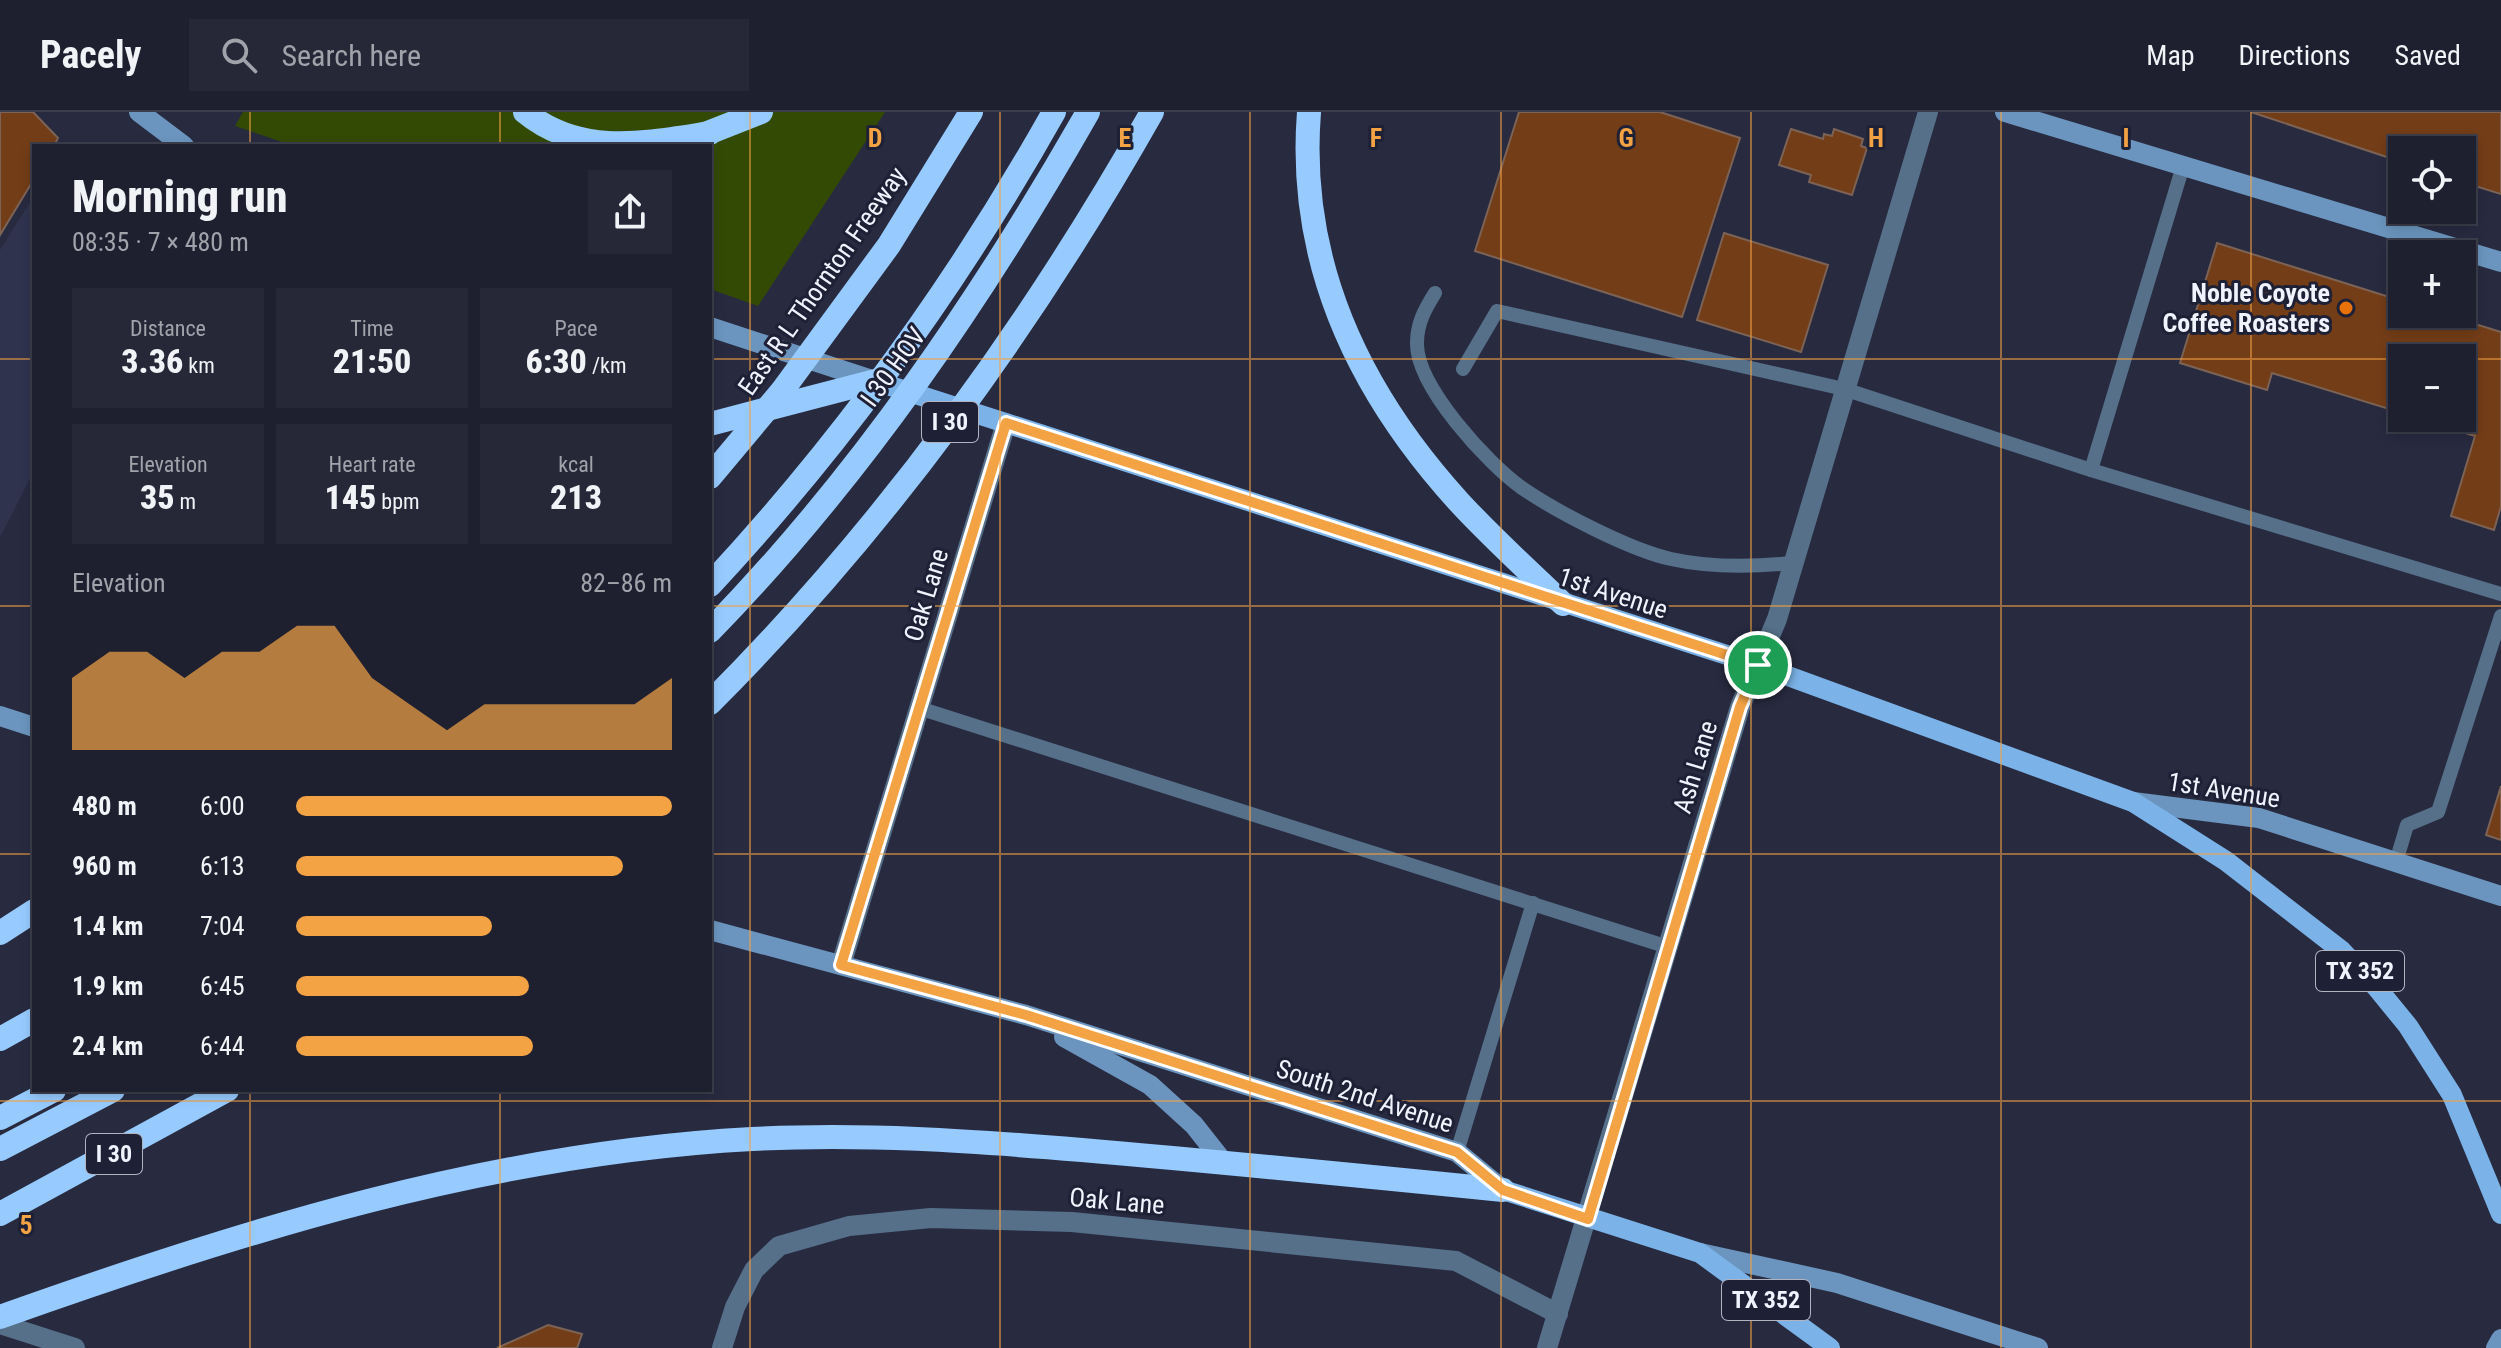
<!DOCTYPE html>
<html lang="en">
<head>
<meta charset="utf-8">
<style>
	body { margin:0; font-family:"Roboto Condensed",sans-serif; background:#262838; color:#f1f3f6; height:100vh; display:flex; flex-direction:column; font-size:30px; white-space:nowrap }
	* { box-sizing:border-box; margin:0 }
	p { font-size:26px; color:#a1a3ab }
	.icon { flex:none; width:44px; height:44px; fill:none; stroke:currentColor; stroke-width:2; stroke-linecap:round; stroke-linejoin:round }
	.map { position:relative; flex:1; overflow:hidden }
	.details { position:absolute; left:32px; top:32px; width:680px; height:948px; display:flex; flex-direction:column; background:#1e2030; border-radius:0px; box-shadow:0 4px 12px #0003,0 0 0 2px #3c3e4c }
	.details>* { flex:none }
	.fabs { position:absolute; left:2388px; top:24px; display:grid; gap:16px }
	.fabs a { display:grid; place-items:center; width:88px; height:88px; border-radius:0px; background:#1e2030; box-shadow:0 4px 12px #0003,0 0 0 2px #3c3e4c; font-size:40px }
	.pin { position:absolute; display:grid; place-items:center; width:68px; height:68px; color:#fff; margin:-34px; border:4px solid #fff; border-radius:50%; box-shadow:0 2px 8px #0007 }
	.round { display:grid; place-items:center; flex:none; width:84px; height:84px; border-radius:0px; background:#262838 }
	.overview { display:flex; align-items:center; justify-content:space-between; height:136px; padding:0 40px }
	h1 { font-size:44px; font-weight:800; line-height:60px }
	.figures { display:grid; grid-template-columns:repeat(3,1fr); gap:12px; height:136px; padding:8px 40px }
	.figures div { display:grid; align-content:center; border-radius:0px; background:#262838; text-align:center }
	.figures b { font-size:34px; font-weight:800 }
	.figures small { font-size:22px; font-weight:400 }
	.figures p { font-size:22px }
	.chart { height:224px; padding:16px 40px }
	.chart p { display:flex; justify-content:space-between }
	.chart svg { width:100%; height:144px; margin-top:8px; fill:#f4a344; opacity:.7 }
	ul { padding:0 40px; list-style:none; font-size:26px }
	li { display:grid; grid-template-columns:128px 96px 1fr; align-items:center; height:60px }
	li i { height:20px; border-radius:10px; background:#f4a344 }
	header { display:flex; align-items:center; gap:48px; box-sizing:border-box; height:112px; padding:0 40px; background:#1e2030; border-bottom:2px solid #3c3e4c }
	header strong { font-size:38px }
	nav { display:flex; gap:44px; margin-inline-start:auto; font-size:28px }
	.search { width:560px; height:72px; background:#262838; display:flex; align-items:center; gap:20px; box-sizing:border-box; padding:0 28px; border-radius:0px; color:#a1a3ab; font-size:30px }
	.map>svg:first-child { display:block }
	.built { fill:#2f334e }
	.green { fill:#334a04 }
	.building { fill:#733d17; stroke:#7c6355; stroke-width:2 }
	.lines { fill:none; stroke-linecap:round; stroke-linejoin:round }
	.lane { stroke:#56708a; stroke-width:14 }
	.street { stroke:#56708a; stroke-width:20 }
	.secondary { stroke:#6b95be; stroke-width:20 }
	.primary { stroke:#7bb2e7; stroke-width:20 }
	.highway { stroke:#97cbff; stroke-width:24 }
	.highway-bridge { stroke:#97cbff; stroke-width:24 }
	.route-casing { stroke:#fff; stroke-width:16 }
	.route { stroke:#f4a344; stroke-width:10 }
	.grid { fill:none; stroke:#f4a344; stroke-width:2; stroke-opacity:0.55 }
	.food-dot { fill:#e8710a; stroke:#1e2135; stroke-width:3 }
	.labels { text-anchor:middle; stroke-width:6; stroke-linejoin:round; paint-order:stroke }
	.shield { fill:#1e2135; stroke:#b1b3c1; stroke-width:2 }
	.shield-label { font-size:24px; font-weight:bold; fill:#f0f2fd }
	.street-label { font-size:26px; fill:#f0f2fd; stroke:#1e2135 }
	.poi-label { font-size:26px; font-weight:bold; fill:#f0f2fd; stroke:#1e2135; text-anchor:end }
	.grid-label { font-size:26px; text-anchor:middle; font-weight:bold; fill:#f4a344; stroke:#1e2135; stroke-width:6; stroke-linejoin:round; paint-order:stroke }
</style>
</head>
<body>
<header>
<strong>Pacely</strong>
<div class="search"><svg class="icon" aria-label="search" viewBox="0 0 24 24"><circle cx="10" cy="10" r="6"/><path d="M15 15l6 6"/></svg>Search here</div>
<nav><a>Map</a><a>Directions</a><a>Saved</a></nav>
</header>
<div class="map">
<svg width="2501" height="1236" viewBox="0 0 2501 1236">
	<rect width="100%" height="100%" fill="#282b40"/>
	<path class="built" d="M34 84V359L0 425V138Z"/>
	<path class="green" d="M243 0H885L758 194 710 177V34H294L235 14Z"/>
	<g class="building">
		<path d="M0 0H33L58 26 54 34H34V67L0 123Z"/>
		<path d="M1519 0H1660L1740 26 1682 205 1475 139Z"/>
		<path d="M2251 0H2501V82L2462 70V38H2402V50Z"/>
		<path d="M1791 17 1823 27 1824 22 1832 24 1834 17 1863 27 1861 34 1867 36 1852 83 1809 70 1811 63 1779 53Z"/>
		<path d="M1724 121 1828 153 1801 240 1697 208Z"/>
		<path d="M2217 131 2402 189V202H2443L2501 220V394L2494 418 2451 404 2475 324 2417 306H2462V246H2402V301L2272 261 2267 278 2180 251Z"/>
		<path d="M2501 674V728L2486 723Z"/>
		<path d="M548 1213 582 1222 577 1236H497Z"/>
	</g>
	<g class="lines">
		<g class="lane">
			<path d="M1435 181C1425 197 1417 211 1417 231 1416 274 1488 352 1522 376 1557 400 1630 438 1671 447 1711 456 1751 455 1792 451"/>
			<path d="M1463 257 1497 199 1844 277 2091 358 2501 482"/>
			<path d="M2091 358 2183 54"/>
			<path d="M919 596 1668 835"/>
			<path d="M2396 750 2407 713 2438 700 2501 504"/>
			<path d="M1457 1040 1533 791"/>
		</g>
		<g class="street">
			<path d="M841 853 1006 311"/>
			<path d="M0 1212 75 1236"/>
			<path d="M722 1236 735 1195 754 1158 779 1134 849 1114 931 1106 1072 1110 1456 1149 1558 1202"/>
			<path d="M1547 1236 1740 595 1777 507 1928 0"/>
		</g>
		<g class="secondary">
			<path d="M139 0 184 34"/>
			<path d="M2005 0 2501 150"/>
			<path d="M710 215 875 269"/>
			<path d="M0 604 34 615"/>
			<path d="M2133 690 2259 706 2501 784"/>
			<path d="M710 818 1026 903 1457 1040 1503 1078"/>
			<path d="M1064 925 1150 973 1194 1013 1224 1051"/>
			<path d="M1700 1141 1837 1171 2038 1236"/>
			<path d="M2496 1236 2501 1227"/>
		</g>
		<g class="primary">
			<path d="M875 269 1758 553 2133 690 2226 749 2342 839 2377 876 2408 914 2452 983 2501 1102"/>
			<path d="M1503 1078 1700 1141 1830 1236"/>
		</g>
		<g class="highway">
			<path d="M525 0C580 45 645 31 710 21"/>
			<path d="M1309 0C1297 151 1359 280 1459 390 1492 426 1529 459 1563 492"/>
			<path d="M695 26 761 0"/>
			<path d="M710 312 875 269"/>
			<path d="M0 821 34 799"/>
			<path d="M0 927 34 908"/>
			<path d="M0 1006 54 978"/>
			<path d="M0 1037 113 978"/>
			<path d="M0 1102 227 978"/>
			<path d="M0 1205C244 1118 491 1041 752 1027 863 1021 972 1029 1082 1038 1223 1050 1363 1064 1503 1078"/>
		</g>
		<g class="highway-bridge">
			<path d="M710 365 782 279 889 133 971 0"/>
			<path d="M710 473C843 330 958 171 1054 0"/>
			<path d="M710 519C860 365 982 186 1088 0"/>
			<path d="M710 591C884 417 1031 214 1152 0"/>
		</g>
	</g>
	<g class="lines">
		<defs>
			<path id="route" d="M1006 311 1758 553 1740 595 1588 1107 1503 1078 1457 1040 1026 903 841 853Z"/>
		</defs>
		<use href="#route" class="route-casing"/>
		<use href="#route" class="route"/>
	</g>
	<path class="grid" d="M250 0V34M500 0V34M750 0V1236M1000 0V1236M1250 0V1236M1501 0V1236M1751 0V1236M2001 0V1236M2251 0V1236M0 247H34M710 247H2402M2462 247H2501M0 494H34M710 494H2501M0 742H34M710 742H2501M250 978V1236M500 978V1236M0 989H2501"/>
	<circle class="food-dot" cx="2346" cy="196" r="8"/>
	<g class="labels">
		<g class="shield">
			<rect x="922" y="290" width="56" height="40" rx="6"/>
			<rect x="2316" y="839" width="88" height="40" rx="6"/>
			<rect x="86" y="1022" width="56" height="40" rx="6"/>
			<rect x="1722" y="1168" width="88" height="40" rx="6"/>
		</g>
		<g class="shield-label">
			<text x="950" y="318">I 30</text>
			<text x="2360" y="867">TX 352</text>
			<text x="114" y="1050">I 30</text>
			<text x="1766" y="1196">TX 352</text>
		</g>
		<g class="street-label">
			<text transform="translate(822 169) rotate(-55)" y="9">East R L Thornton Freeway</text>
			<text transform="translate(893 255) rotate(-54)" y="9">I 30 HOV</text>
			<text transform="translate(1613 481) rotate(18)" y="9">1st Avenue</text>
			<text transform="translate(926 483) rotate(-73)" y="9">Oak Lane</text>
			<text transform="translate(1695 655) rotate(-73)" y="9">Ash Lane</text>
			<text transform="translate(2224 678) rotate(9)" y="9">1st Avenue</text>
			<text transform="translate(1365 984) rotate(18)" y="9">South 2nd Avenue</text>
			<text transform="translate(1117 1089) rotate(5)" y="9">Oak Lane</text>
		</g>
		<g class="poi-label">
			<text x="2330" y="190">Noble Coyote<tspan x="2330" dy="30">Coffee Roasters</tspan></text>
		</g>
	</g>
	<g class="grid-label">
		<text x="875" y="35">D</text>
		<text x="1125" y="35">E</text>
		<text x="1376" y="35">F</text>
		<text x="1626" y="35">G</text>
		<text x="1876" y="35">H</text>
		<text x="2126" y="35">I</text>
		<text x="26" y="1122">5</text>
	</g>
</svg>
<div class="fabs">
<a><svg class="icon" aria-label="locate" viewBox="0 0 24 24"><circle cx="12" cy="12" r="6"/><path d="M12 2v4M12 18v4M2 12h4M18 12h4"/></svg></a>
<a>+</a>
<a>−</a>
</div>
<div class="pin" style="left:1758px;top:553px;background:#1e9e55"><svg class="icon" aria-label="arrive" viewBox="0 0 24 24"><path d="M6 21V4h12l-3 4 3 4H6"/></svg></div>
<section class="details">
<div class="overview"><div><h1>Morning run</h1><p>08:35 · 7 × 480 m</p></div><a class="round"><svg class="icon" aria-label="share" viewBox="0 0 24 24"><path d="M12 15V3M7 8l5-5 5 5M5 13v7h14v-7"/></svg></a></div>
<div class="figures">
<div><p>Distance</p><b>3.36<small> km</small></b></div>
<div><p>Time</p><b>21:50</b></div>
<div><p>Pace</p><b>6:30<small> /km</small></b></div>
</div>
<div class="figures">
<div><p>Elevation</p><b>35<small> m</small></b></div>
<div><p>Heart rate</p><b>145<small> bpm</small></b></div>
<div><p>kcal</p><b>213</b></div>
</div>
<div class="chart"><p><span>Elevation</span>82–86 m</p>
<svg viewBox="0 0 160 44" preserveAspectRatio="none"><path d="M0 44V22L10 14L20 14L30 22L40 14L50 14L60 6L70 6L80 22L90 30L100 38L110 30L120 30L130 30L140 30L150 30L160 22V44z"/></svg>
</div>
<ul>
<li><b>480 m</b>6:00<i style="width:100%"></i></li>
<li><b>960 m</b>6:13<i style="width:87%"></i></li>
<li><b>1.4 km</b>7:04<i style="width:52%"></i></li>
<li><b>1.9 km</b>6:45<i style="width:62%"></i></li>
<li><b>2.4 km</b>6:44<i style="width:63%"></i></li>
</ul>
</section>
</div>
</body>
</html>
